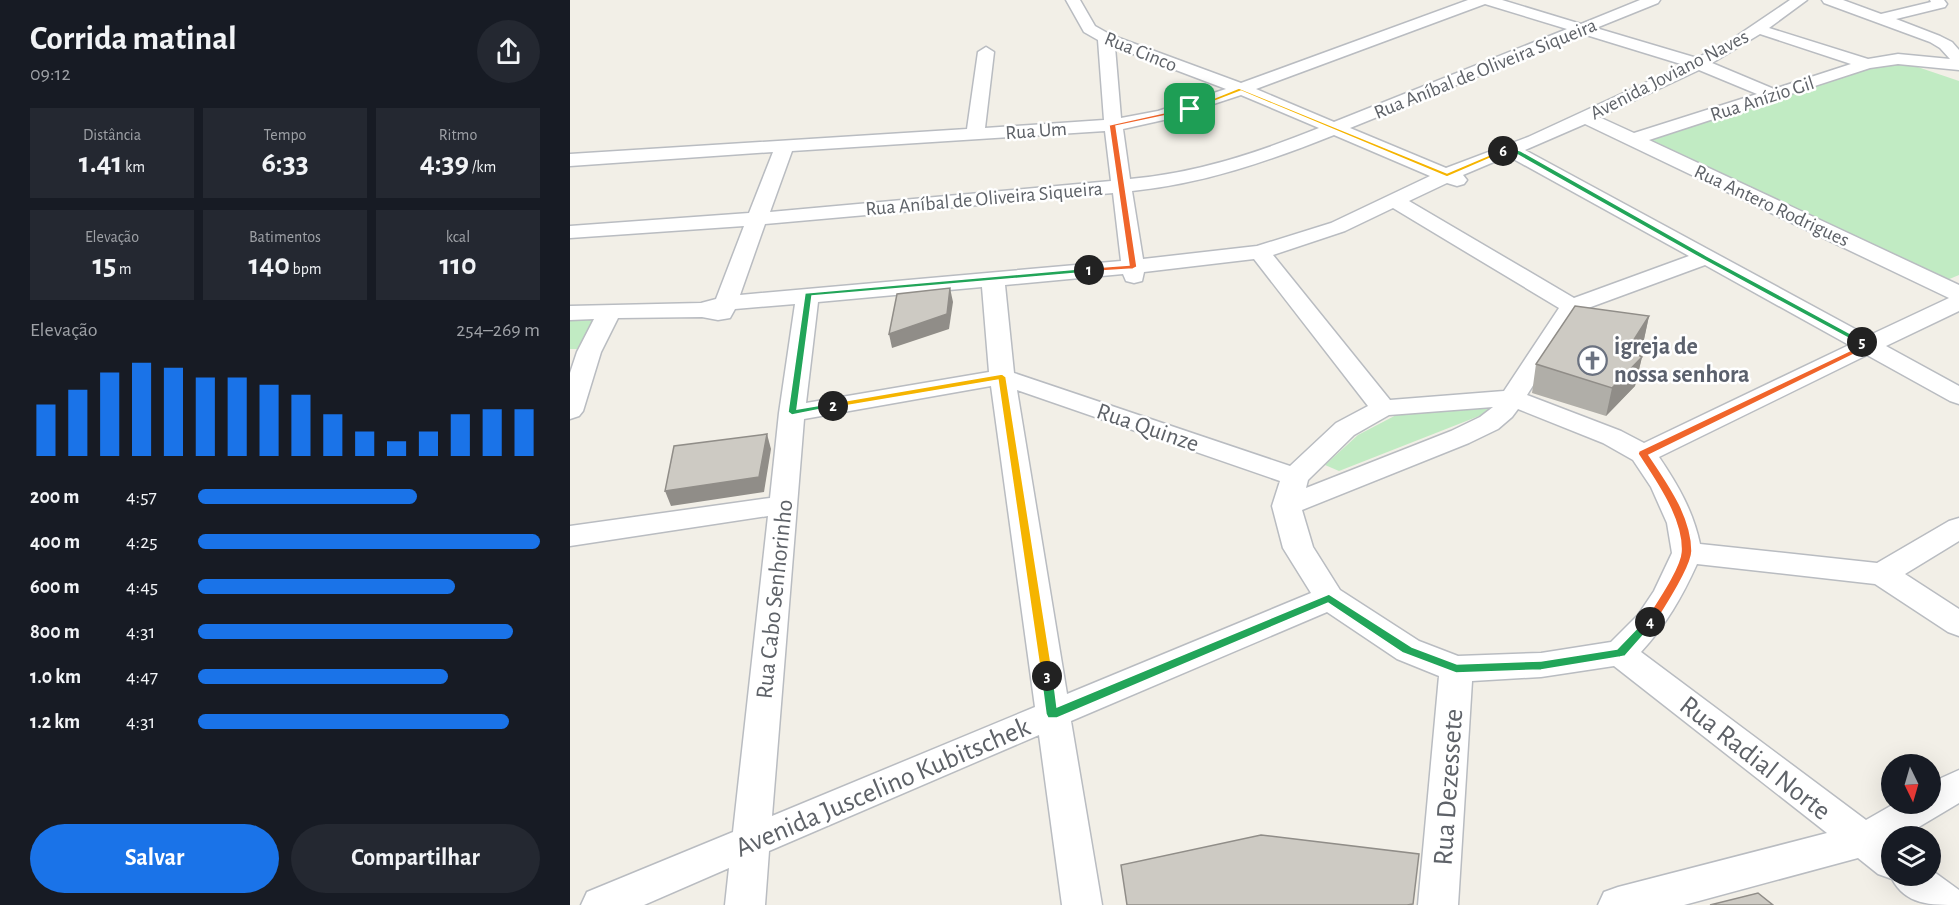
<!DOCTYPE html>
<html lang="pt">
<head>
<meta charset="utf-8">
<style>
	body { margin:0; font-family:"Alegreya Sans",sans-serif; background:#242831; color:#f1f3f6; height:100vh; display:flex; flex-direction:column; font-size:22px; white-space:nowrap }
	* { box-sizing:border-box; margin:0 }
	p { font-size:20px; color:#9ea1a6 }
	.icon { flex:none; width:33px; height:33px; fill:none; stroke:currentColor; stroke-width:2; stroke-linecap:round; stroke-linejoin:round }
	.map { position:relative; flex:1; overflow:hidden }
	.details { display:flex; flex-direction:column; background:#171b24; width:570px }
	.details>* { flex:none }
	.needle { width:39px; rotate:175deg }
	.buttons { position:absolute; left:1311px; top:754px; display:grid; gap:12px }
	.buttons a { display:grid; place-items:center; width:60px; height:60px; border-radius:50%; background:#171b24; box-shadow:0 6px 24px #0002; font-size:30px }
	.pin { position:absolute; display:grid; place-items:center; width:51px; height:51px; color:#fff; margin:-26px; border-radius:12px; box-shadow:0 3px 9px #0006 }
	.km { position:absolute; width:30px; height:30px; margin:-15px; border-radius:50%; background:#222; color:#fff; font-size:16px; line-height:30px; text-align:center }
	.round { display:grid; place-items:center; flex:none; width:63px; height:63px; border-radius:32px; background:#242831 }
	.head { display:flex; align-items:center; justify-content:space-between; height:102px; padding:0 30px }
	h1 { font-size:33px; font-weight:700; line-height:45px }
	.figures { display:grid; grid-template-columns:repeat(3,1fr); gap:9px; height:102px; padding:6px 30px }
	.figures div { display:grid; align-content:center; border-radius:0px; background:#242831; text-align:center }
	.figures b { font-size:30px; font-weight:700 }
	.figures small { font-size:16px; font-weight:400 }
	.figures p { font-size:16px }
	.chart { height:168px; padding:12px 30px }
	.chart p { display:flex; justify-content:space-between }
	.chart svg { width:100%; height:108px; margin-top:6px; stroke:#1a73e8; stroke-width:6 }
	.action { display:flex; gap:12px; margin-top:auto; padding:12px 30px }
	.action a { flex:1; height:69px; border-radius:36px; background:#1a73e8; color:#fff; font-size:24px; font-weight:700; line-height:69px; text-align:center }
	.action a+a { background:#242831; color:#f1f3f6 }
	ul { padding:0 30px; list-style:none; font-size:20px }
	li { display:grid; grid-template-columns:96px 72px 1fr; align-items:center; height:45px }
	li i { height:15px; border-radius:8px; background:#1a73e8 }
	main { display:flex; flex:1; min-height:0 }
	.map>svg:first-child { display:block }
	.green { fill:#c1ebc3 }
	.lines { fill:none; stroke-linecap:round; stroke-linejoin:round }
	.minor-casing { stroke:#b9bcc1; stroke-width:3 }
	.minor { fill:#fff; fill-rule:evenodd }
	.wall { fill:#b0aea8 }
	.shaded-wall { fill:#908d88 }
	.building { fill:#cdcac3; stroke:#908d88; stroke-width:1.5 }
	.split-1 { fill:#f0652b; stroke:#fff; stroke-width:1.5 }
	.split-2 { fill:#22a559; stroke:#fff; stroke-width:1.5 }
	.split-3 { fill:#f5b400; stroke:#fff; stroke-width:1.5 }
	.split-4 { fill:#22a559; stroke:#fff; stroke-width:1.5 }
	.split-5 { fill:#f0652b; stroke:#fff; stroke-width:1.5 }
	.split-6 { fill:#22a559; stroke:#fff; stroke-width:1.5 }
	.split-7 { fill:#f5b400; stroke:#fff; stroke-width:1.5 }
	.labels { text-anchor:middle; stroke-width:5; stroke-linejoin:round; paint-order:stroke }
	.far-street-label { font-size:20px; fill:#5e6268; stroke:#fff }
	.worship-label { font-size:24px; font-weight:bold; fill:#5b616d; stroke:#fff; text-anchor:start }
	.street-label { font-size:24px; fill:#5e6268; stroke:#fff }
	.near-street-label { font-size:28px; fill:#5e6268; stroke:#fff }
</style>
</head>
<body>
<main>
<section class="details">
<div class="head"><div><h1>Corrida matinal</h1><p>09:12</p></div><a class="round"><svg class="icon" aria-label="share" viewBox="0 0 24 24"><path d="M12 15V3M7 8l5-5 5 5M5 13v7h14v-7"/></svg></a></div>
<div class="figures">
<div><p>Distância</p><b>1.41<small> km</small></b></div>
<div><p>Tempo</p><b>6:33</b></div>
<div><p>Ritmo</p><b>4:39<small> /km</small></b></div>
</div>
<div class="figures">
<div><p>Elevação</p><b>15<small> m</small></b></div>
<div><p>Batimentos</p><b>140<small> bpm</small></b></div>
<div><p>kcal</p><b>110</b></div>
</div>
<div class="chart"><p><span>Elevação</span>254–269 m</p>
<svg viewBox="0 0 160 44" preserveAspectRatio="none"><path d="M5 44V23M15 44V17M25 44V10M35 44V6M45 44V8M55 44V12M65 44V12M75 44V15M85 44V19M95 44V27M105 44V34M115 44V38M125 44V34M135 44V27M145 44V25M155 44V25"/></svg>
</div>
<ul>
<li><b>200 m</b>4:57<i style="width:64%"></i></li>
<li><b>400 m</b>4:25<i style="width:100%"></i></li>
<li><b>600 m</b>4:45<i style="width:75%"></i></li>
<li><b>800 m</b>4:31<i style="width:92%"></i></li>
<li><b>1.0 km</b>4:47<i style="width:73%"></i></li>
<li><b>1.2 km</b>4:31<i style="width:91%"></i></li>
</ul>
<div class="action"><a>Salvar</a><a>Compartilhar</a></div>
</section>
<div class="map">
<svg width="1389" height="905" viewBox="0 0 1389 905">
	<rect width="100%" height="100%" fill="#f2efe7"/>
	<g class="green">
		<path d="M1327 60 1389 81V275L1377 280 1075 139Z"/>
		<path d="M27 315 7 349H0V316Z"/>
		<path d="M923 406 927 409 769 471 755 465 788 435 832 412Z"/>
	</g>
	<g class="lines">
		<defs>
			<path id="minor" d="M496 0H510L525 26 541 35 671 83 898 0H932L1011 24 1070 0H1090L1088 3 1026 28 1127 58 1158 42 1220 0H1237L1199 28 1298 59 1328 54 1380 59 1370 48 1360 42 1254 3 1252 0H1273L1311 14 1361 2 1360 0H1374L1377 4 1375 7 1326 19 1370 36 1382 42 1389 50V70L1328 64 1300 68 1079 140 1389 285V311L1316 346 1389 386V404L1380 401 1297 355 1089 457C1108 485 1123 511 1130 544L1307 563 1379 521 1389 518V541L1335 574 1389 609V636L1378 632 1305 584 1127 564C1112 597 1096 625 1071 652L1296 820 1324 804H1360V783L1389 770V803L1332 837H1322V876H1360V869L1389 890V905C1360 905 1336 905 1322 879L1308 874 1288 858 1114 905H1028L1034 892 1048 887 1257 833 1044 666 971 677 902 681 888 905H848L869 676 827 659 757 612 501 721 532 905H492L469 735 199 851 195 905H155L159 868 74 905H11L17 892 163 832 198 516 0 546V526L200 498 209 413 225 304 165 309 160 318 148 320 132 317 48 318 31 352 13 411 9 416 0 419V373L7 352 24 319 0 320V306L131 303 146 299 174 226 0 238V226L179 213 203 152 0 166V154L397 129 408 52 416 47 424 52 415 128 534 120 528 40 514 32ZM915 4 997 29 764 122 686 89ZM1013 34 1114 65 958 137 876 168 780 128ZM1190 34 1281 64 1204 89 1142 63ZM545 47 656 89 588 111 551 118ZM1129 70 1187 94 1064 133 1029 117ZM671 95 749 128C687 153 626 173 560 179L553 129 598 119ZM1015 124 1379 298 1298 336 955 150ZM535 131 541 181 200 212 222 151ZM764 135 860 176 761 223 687 246 573 259 562 191C633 184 699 161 764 135ZM938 156 1119 256 1004 298 839 201 877 183 887 186 894 184 897 180 893 175ZM543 193 551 261 170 295 195 224ZM823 208 989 308 934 391 820 400 703 255 775 231ZM684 259 798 406 766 423 720 466 444 373 435 285 553 274 556 281 564 283 572 281 574 272ZM1135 265 1279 345 1074 443 1051 431 957 395 1010 311ZM412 287 419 372 236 403 248 302ZM421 386 465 707 202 816 234 419ZM447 390 710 481 702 506 713 548 741 593 497 694ZM923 407 910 417 881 431 736 488 738 480 784 435 819 415ZM948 409 1033 443 1063 460 1081 487 1097 523 1102 553 1084 591 1068 615 1041 642 971 653 888 656 849 641 770 590 743 547 732 510 899 443 928 429 942 417Z"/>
		</defs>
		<use href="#minor" class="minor-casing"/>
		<use href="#minor" class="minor"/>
	</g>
	<path class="wall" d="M1079 316 1073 344 1067 354 1072 357 1065 386 1036 416 962 393 966 364Z"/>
	<g class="shaded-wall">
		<path d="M380 288 383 302 379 329 322 348 319 334Z"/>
		<path d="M1079 316 1073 344 1053 376 1072 357 1065 386 1036 416 1042 388 1058 349Z"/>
		<path d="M197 434 201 449 194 492 101 506 95 491Z"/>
	</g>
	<g class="building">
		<path d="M380 288 377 314 319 334 327 294Z"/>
		<path d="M1005 306 1079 316 1058 349 1072 357 1042 388 966 364Z"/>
		<path d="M197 434 189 477 95 491 104 446Z"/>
		<path d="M691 835 849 854 843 904 837 905H557L551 865Z"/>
		<path d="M1188 893 1203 905H1140Z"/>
	</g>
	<path class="split-1" d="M620 107 622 110 546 126 567 267 563 269 516 272 515 270 519 268 559 265 539 125Z"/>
	<path class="split-2" d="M519 268 523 270 521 272 242 296 227 409 263 403 267 406 222 415 218 412 235 293Z"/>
	<path class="split-3" d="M432 374 436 377 483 676 477 680 471 676 428 380 263 408 258 406 263 403Z"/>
	<path class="split-4" d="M759 594 842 647 887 664 971 661 1047 649 1076 619 1080 618 1085 622 1055 656 1050 657 971 670 886 673 833 653 758 603 487 718H478L476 714 471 676 472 672H481L483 676 487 707Z"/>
	<path class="split-5" d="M1292 339 1303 345 1079 455C1097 482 1122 516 1122 551 1122 567 1093 611 1084 625H1076L1074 622C1083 607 1110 569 1111 552 1113 519 1085 480 1068 454L1069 451 1292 345 1287 342Z"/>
	<path class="split-6" d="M939 147 951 151 1137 256 1296 342 1289 344 1132 259 946 154 930 151Z"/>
	<path class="split-7" d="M669 88 877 173 931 150 937 151 877 177 671 91 622 110 617 109Z"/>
	<defs>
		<symbol id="church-ring" viewBox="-11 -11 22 22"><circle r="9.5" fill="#fff" stroke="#6b7280" stroke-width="1.5"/><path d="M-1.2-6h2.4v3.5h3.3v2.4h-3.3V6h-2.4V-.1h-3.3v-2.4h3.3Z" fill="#6b7280"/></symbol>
	</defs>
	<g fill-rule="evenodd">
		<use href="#church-ring" x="1006" y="344" width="33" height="33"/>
	</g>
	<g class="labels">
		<g class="far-street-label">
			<text transform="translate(571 51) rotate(22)" y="7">Rua Cinco</text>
			<text transform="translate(915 68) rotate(-22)" y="7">Rua Aníbal de Oliveira Siqueira</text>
			<text transform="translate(1099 74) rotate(-27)" y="7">Avenida Joviano Naves</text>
			<text transform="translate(1192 98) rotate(-18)" y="7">Rua Anízio Gil</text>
			<text transform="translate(466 130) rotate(-4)" y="7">Rua Um</text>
			<text transform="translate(414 198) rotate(-5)" y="7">Rua Aníbal de Oliveira Siqueira</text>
			<text transform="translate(1202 205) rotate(25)" y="7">Rua Antero Rodrigues</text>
		</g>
		<g class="worship-label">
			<text x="1044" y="354">igreja de<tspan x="1044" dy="28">nossa senhora</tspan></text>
		</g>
		<g class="street-label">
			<text transform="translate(578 427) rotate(19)" y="8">Rua Quinze</text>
			<text transform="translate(204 599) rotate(-84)" y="8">Rua Cabo Senhorinho</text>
		</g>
		<g class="near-street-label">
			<text transform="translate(1186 757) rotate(38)" y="10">Rua Radial Norte</text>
			<text transform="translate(312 786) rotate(-23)" y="10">Avenida Juscelino Kubitschek</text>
			<text transform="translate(877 787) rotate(-86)" y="10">Rua Dezessete</text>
		</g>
	</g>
</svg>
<div class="buttons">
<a><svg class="needle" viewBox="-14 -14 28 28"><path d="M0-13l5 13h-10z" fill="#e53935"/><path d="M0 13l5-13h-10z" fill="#9ea1a6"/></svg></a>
<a><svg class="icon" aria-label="layers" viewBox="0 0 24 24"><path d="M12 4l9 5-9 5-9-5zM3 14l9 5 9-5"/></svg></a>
</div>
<div class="pin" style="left:620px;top:109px;background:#1e9e55"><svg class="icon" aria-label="arrive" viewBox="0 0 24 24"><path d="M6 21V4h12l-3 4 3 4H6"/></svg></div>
<b class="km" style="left:519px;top:270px">1</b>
<b class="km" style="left:263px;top:406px">2</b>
<b class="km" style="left:477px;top:676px">3</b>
<b class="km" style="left:1080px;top:622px">4</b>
<b class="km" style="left:1292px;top:342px">5</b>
<b class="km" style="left:933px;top:151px">6</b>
</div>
</main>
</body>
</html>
